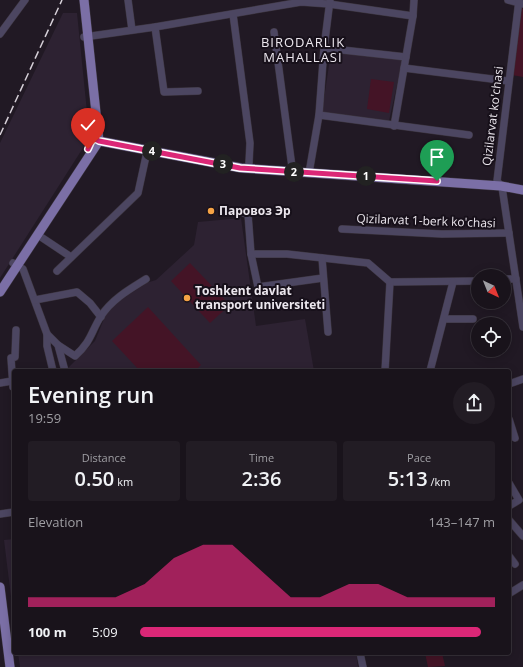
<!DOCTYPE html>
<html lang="en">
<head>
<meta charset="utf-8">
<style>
	body { margin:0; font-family:"Open Sans",sans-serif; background:#221c24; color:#f1f3f6; height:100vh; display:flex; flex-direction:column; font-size:15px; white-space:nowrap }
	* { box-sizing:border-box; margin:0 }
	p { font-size:13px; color:#9f9ea3 }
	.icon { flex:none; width:22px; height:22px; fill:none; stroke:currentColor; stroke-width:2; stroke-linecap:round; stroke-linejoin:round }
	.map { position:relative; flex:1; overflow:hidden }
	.details { position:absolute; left:12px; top:369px; width:499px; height:286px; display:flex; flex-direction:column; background:#19131b; border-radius:4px; box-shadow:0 2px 10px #0003,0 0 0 1px #37323a }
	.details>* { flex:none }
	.needle { width:26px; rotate:137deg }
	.tools { position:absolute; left:471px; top:269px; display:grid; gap:8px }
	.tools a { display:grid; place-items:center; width:40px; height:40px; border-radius:50%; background:#19131b; box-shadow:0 2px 10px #0003,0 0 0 1px #37323a; font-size:20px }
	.pin { position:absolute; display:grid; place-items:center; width:34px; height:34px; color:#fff; margin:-41px -17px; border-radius:50% 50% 50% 0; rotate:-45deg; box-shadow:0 0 4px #0007 }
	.pin .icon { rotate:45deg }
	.km { position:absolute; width:20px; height:20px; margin:-10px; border-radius:50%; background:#222; color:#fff; font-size:11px; line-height:20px; text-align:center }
	.round { display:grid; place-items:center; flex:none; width:42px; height:42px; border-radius:21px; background:#221c24 }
	.headline { display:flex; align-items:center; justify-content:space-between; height:68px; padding:0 16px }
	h1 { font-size:22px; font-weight:600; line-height:30px }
	.metrics { display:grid; grid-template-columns:repeat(3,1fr); gap:6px; height:68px; padding:4px 16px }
	.metrics div { display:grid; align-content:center; border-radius:4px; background:#221c24; text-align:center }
	.metrics b { font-size:20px; font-weight:600 }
	.metrics small { font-size:11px; font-weight:400 }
	.metrics p { font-size:11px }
	.chart { height:112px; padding:8px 16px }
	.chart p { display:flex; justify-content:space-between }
	.chart svg { width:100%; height:72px; margin-top:4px; fill:#db2777; opacity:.7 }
	ul { padding:0 16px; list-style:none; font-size:13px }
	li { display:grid; grid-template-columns:64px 48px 1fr; align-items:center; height:30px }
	li i { height:10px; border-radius:5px; background:#db2777 }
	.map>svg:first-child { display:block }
	.built { fill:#2d2232 }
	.green { fill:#441426 }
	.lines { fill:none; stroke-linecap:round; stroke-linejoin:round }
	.minor-casing { stroke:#3d3640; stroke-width:8 }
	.major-casing { stroke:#3d3640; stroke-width:10 }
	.minor { stroke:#4c4661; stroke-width:7 }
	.major { stroke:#7b6fa6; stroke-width:9 }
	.rail { stroke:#d5cfd7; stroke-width:1.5; stroke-dasharray:8 4; stroke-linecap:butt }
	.route-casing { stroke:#fff; stroke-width:8 }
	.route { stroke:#db2777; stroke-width:5 }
	.poi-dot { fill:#f5a345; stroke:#17101a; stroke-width:1.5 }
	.labels { text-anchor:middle; stroke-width:4; stroke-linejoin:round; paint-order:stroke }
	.street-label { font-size:12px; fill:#ece7ee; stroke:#17101a }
	.poi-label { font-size:12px; font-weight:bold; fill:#ece7ee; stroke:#17101a; text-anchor:start }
	.neighbourhood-label { font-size:13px; letter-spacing:1px; fill:#ece7ee; stroke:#17101a }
</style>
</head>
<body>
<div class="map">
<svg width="523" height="667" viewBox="0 0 523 667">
	<rect width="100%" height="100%" fill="#211924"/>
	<g class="built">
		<path d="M63 13H77L88 122V140L0 278V143Z"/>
		<path d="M331 52 403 58 389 121 322 112Z"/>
		<path d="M241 218 256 326 305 319 314 371H68L67 369 95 341 108 309 136 286 156 280 194 245 198 222Z"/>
		<path d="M14 539V621L4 540Z"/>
		<path d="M18 653H356L358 667H20Z"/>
	</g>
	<g class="green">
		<path d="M522 8 523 9V77L512 75Z"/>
		<path d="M371 79 394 82 389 113 367 109Z"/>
		<path d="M190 263 230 305 210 323 171 281Z"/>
		<path d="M148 307 201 365 195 371H140L112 341Z"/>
		<path d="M425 653H442L445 666 428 667Z"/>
	</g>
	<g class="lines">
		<defs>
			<g id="minor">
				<path d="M128 0 132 30"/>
				<path d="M508 0 523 4"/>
				<path d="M519 0 497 181 502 187 523 327"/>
				<path d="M233 14 250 143 249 163"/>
				<path d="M155 27 164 92 198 91"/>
				<path d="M274 32 292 167"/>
				<path d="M0 34 25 0"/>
				<path d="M84 37 155 27 301 2 329 4 413 16"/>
				<path d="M324 48 406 57"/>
				<path d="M404 68 508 81"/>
				<path d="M319 115 469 135"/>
				<path d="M394 126 413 16 414 0"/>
				<path d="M309 173 319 115 324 48 330 0"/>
				<path d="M239 212 248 214 251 254 258 287 323 278"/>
				<path d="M342 229 442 234 509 233"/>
				<path d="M38 235 71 257"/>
				<path d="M251 254H287L368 263 390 282 478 281"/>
				<path d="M322 258 328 332"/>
				<path d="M13 263 23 269 47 334 58 345 65 371"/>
				<path d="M57 271 138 193 148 147"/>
				<path d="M504 279H516"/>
				<path d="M35 300 77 292 90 303 101 317"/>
				<path d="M444 319H473"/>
				<path d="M47 334V346L53 371"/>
				<path d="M58 345 75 356C91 342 91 332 101 316 112 299 130 289 146 279"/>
				<path d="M385 371 390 282"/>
				<path d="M430 371 453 282"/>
				<path d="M0 383 12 381"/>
				<path d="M509 384 523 379"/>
				<path d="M14 387H13L11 358 15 357 16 330"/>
				<path d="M509 419 515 438"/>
				<path d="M509 483 519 500 509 506"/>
				<path d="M0 514 14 512"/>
				<path d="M509 520 523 536"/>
				<path d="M509 556 515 564"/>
				<path d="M510 593 523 585"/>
				<path d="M360 653 363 667"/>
			</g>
			<g id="major">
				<path d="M93 138 99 141 241 168 501 186 523 190"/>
				<path d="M0 292 99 141 84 0"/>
				<path d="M0 587 10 667"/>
			</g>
		</defs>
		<use href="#minor" class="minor-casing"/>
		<use href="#major" class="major-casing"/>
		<use href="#minor" class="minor"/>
		<use href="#major" class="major"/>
		<path class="rail" d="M0 135 62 0"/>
	</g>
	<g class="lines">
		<defs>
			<path id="route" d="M88 149 93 138 99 141 240 168 437 181"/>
		</defs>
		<use href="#route" class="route-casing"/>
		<use href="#route" class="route"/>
	</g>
	<g class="poi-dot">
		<circle cx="211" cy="211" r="4"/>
		<circle cx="187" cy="298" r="4"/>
	</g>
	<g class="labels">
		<g class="street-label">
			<text transform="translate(493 116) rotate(-83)" y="4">Qizilarvat ko'chasi</text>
			<text transform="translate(426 221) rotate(2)" y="4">Qizilarvat 1-berk ko'chasi</text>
		</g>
		<g class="poi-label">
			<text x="219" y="215">Паровоз Эр</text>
			<text x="195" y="295">Toshkent davlat<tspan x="195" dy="14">transport universiteti</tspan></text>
		</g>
		<g class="neighbourhood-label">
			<text x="303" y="47">BIRODARLIK<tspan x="303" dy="15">MAHALLASI</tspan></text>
		</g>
	</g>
</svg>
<div class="tools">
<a><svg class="needle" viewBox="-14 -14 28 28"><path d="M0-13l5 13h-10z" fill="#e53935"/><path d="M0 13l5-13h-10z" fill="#9f9ea3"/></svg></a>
<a><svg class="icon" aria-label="locate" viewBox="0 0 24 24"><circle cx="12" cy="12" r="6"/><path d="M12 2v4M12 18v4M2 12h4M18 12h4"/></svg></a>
</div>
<div class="pin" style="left:437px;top:181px;background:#1e9e55"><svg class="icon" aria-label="arrive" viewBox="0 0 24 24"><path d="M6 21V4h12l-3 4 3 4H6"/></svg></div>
<div class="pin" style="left:88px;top:149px;background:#d93025"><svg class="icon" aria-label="check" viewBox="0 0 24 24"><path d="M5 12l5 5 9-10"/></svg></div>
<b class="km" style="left:366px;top:176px">1</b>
<b class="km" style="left:294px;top:172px">2</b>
<b class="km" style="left:223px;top:164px">3</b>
<b class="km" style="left:152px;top:151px">4</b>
<section class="details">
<div class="headline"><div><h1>Evening run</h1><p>19:59</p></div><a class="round"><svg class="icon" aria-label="share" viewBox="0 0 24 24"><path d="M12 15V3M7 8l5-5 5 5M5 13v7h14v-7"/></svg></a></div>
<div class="metrics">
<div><p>Distance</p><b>0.50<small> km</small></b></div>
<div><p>Time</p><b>2:36</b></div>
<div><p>Pace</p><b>5:13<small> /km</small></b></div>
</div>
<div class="chart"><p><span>Elevation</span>143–147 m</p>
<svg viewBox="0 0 160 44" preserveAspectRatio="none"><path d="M0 44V38L10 38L20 38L30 38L40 30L50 14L60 6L70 6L80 22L90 38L100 38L110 30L120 30L130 38L140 38L150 38L160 38V44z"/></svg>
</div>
<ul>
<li><b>100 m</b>5:09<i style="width:96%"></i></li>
</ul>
</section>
</div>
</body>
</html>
